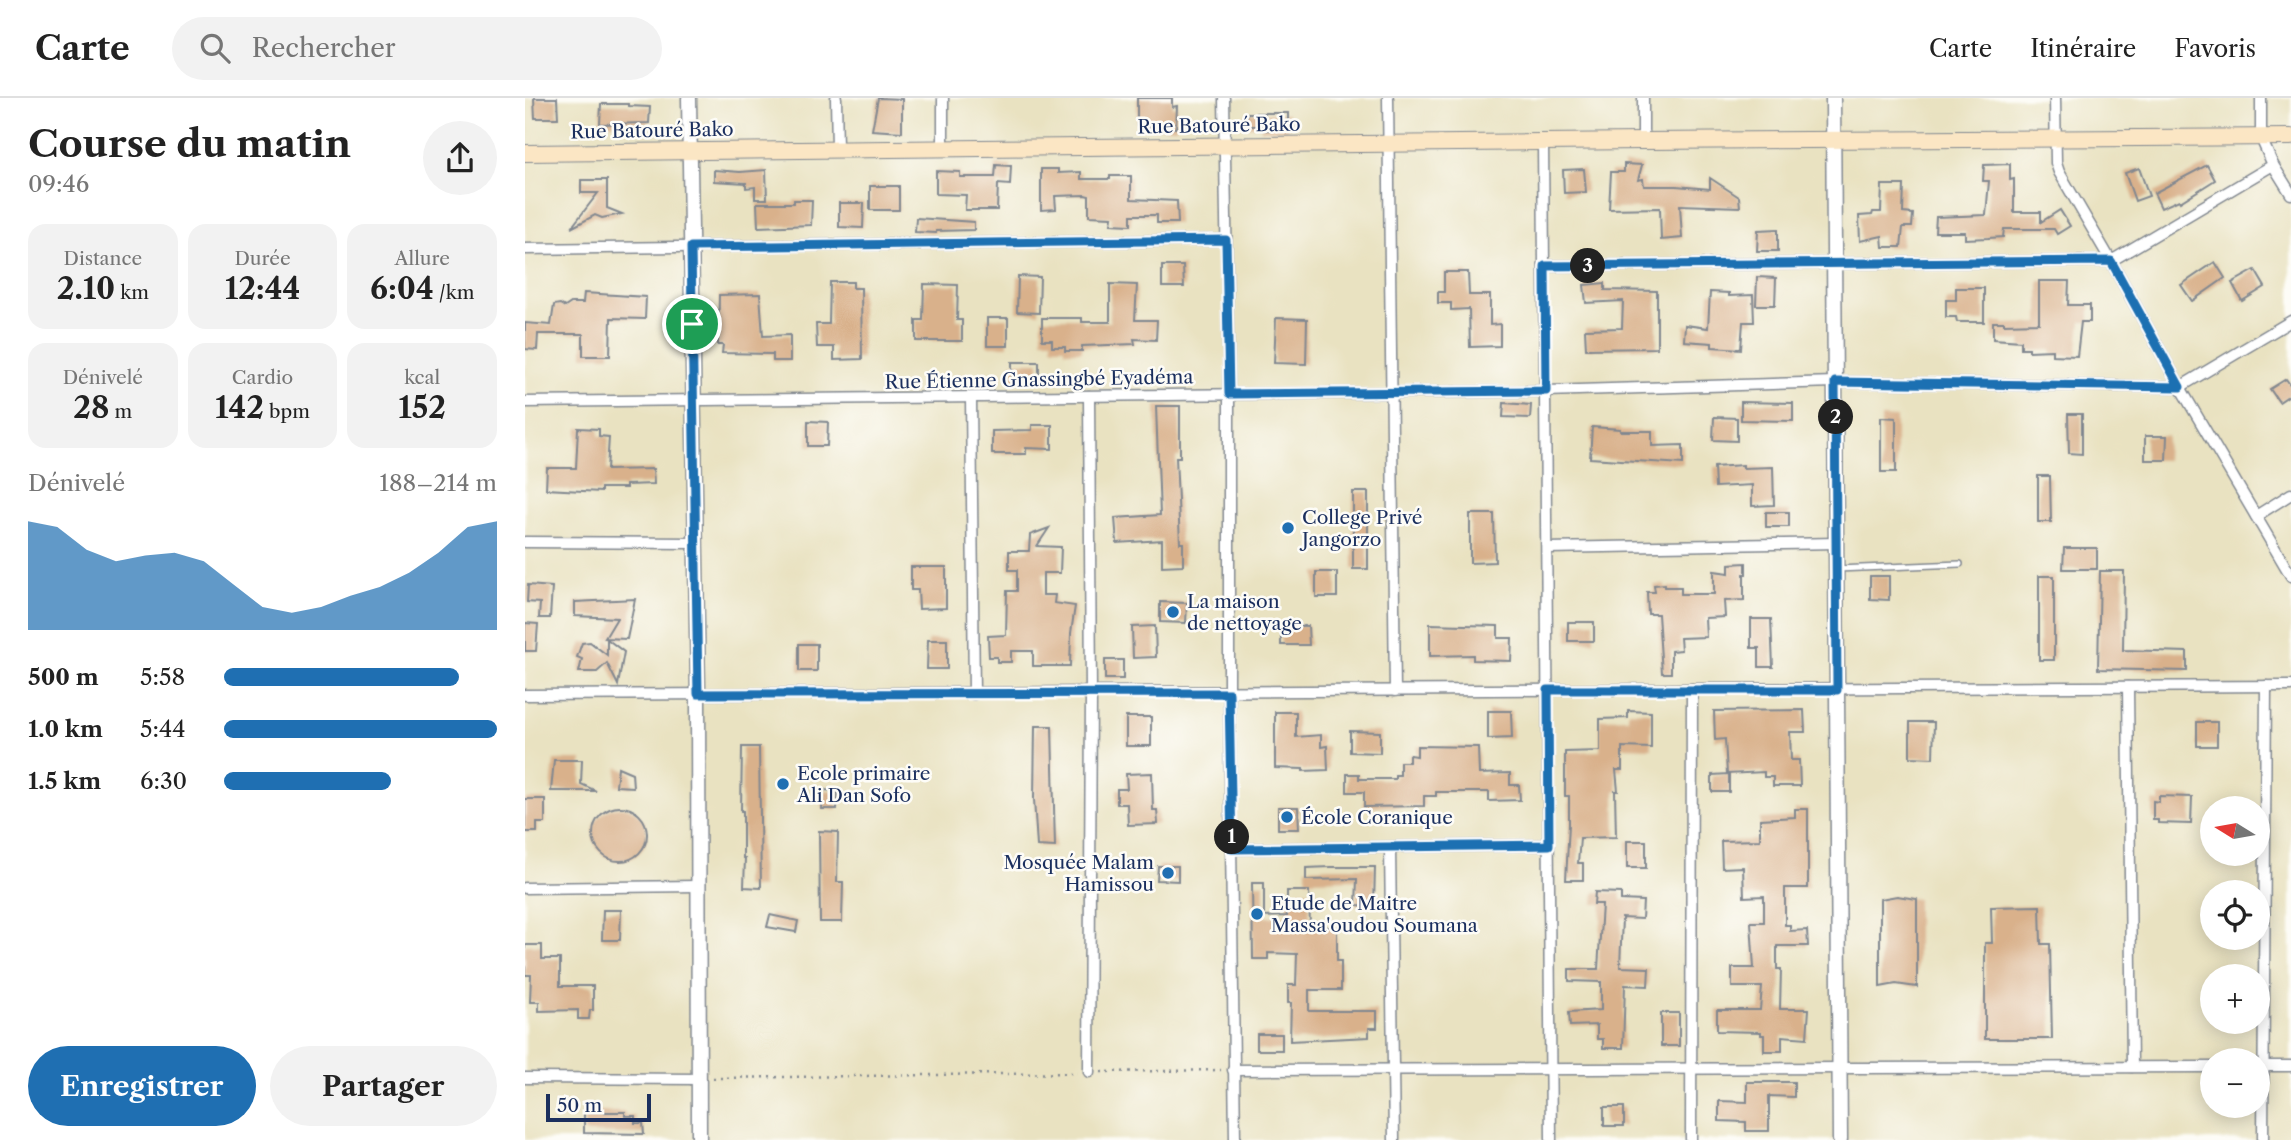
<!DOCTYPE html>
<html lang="fr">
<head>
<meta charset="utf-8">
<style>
	body { margin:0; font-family:"Libre Caslon Text",serif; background:#f2f2f2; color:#222; height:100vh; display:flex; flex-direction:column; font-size:26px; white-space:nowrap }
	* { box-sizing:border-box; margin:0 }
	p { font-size:23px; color:#767676 }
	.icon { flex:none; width:38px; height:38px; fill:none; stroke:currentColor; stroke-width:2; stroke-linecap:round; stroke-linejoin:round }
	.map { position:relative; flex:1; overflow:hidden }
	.side { display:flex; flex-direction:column; background:#fff; width:525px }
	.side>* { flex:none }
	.needle { width:46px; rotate:281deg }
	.buttons { position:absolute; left:1675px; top:698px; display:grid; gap:14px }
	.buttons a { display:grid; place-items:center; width:70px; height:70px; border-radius:50%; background:#fff; box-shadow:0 4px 18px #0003; font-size:35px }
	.scale { position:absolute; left:21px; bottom:18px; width:105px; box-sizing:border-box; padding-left:7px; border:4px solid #1b2f5e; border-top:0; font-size:19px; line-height:24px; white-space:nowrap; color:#1b2f5e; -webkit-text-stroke:5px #fdfcf7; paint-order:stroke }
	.pin { position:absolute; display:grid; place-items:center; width:60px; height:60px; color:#fff; margin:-30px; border:4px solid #fff; border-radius:50%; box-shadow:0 2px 7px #0007 }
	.km { position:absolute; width:35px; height:35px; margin:-18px; border-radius:50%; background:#222; color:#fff; font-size:19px; line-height:35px; text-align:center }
	.round { display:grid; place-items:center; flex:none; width:74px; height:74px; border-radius:37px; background:#f2f2f2 }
	.head { display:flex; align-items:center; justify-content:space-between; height:119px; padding:0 28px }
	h1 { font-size:38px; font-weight:800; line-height:52px }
	.metrics { display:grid; grid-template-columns:repeat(3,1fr); gap:10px; height:119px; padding:7px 28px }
	.metrics div { display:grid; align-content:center; border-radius:18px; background:#f2f2f2; text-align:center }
	.metrics b { font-size:30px; font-weight:800 }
	.metrics small { font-size:19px; font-weight:400 }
	.metrics p { font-size:19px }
	.chart { height:196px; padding:14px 28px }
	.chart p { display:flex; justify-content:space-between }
	.chart svg { width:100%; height:126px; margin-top:7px; fill:#1f6fb2; opacity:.7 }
	.button { display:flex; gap:14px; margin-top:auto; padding:14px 28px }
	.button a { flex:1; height:80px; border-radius:42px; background:#1f6fb2; color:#fff; font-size:28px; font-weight:800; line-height:80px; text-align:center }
	.button a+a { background:#f2f2f2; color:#222 }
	ul { padding:0 28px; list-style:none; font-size:23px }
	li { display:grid; grid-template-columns:112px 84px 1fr; align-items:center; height:52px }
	li i { height:18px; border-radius:9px; background:#1f6fb2 }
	header { display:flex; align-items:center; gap:42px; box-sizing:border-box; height:98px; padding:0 35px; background:#fff; border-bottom:2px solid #e0e0e0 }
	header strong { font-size:33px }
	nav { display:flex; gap:38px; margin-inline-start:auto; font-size:24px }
	.search { width:490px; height:63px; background:#f2f2f2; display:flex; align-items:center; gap:18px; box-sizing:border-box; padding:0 24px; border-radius:38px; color:#767676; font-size:26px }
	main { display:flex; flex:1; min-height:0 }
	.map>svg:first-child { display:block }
	.building { fill:#d9b18b }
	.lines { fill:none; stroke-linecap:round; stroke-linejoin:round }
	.service-casing { stroke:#828890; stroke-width:8 }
	.minor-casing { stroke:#828890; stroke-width:13 }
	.tertiary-casing { stroke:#828890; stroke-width:17 }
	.secondary-casing { stroke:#828890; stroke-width:18 }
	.path { stroke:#828890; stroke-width:2.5; stroke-dasharray:2 5; stroke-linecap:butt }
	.service { stroke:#fff; stroke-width:5 }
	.minor { stroke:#fff; stroke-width:10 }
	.tertiary { stroke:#fff; stroke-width:14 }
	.secondary { stroke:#fbe6c4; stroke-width:16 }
	.route-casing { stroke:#fff; stroke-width:14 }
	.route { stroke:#1f6fb2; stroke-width:9 }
	.poi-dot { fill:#1f6fb2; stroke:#fdfcf7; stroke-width:2.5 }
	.labels { text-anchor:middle; stroke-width:5; stroke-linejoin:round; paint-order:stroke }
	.street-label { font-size:19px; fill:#1b2f5e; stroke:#fdfcf7 }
	.poi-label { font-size:19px; fill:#1b2f5e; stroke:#fdfcf7; text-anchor:start }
</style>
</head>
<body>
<header>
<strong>Carte</strong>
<div class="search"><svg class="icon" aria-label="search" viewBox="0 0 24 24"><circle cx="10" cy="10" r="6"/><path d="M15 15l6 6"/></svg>Rechercher</div>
<nav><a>Carte</a><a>Itinéraire</a><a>Favoris</a></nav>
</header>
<main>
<section class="side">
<div class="head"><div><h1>Course du matin</h1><p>09:46</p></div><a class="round"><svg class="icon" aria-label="share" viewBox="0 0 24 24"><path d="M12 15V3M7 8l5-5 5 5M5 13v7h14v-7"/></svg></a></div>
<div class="metrics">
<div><p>Distance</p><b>2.10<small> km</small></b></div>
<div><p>Durée</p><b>12:44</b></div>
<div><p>Allure</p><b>6:04<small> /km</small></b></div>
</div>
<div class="metrics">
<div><p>Dénivelé</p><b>28<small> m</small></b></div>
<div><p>Cardio</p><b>142<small> bpm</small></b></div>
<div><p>kcal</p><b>152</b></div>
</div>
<div class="chart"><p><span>Dénivelé</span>188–214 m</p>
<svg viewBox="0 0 160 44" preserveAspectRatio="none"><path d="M0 44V6L10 8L20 16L30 20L40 18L50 17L60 20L70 28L80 36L90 38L100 36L110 32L120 29L130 24L140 17L150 8L160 6V44z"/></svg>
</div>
<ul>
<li><b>500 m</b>5:58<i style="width:86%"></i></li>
<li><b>1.0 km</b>5:44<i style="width:100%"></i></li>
<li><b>1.5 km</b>6:30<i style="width:61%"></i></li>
</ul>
<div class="button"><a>Enregistrer</a><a>Partager</a></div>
</section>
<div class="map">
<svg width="1766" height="1042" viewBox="0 0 1766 1042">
	<rect width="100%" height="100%" fill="#fdfcf7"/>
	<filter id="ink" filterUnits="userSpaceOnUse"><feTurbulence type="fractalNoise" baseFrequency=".0143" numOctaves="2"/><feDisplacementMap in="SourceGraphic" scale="14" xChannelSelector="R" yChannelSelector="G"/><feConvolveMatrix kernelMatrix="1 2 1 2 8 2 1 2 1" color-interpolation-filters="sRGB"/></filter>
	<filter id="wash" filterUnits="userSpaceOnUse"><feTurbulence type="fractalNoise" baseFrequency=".00686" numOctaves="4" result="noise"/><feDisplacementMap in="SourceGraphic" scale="28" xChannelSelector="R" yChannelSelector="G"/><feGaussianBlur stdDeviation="1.57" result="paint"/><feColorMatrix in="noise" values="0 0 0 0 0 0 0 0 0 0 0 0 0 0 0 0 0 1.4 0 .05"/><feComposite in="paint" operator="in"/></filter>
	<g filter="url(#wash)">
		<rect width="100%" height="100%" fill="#e9e2c1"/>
		<g id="blocks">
			<g class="building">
				<path d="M9 0H32L33 20H10Z"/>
				<path d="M353 0 377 1V34L347 32Z"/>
				<path d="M612 0H647V9L652 8 651 30 612 28Z"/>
				<path d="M76 6H104V8L125 9 124 25 75 26Z"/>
				<path d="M722 15H763V32H736V28H721Z"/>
				<path d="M1099 66 1117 67 1113 82 1118 81 1119 88H1151L1185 91V80L1214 99 1215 109 1155 107 1157 140 1136 142 1135 110 1084 111 1086 74H1099Z"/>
				<path d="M1485 66V82L1489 81V114H1516V124L1535 112 1545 128 1532 136 1529 131H1479L1478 139 1463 140 1440 141V134H1410L1411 119 1461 117 1464 83H1458L1459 67Z"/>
				<path d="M471 67 486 68 485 87 473 86 472 112H440L441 97 411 96V73L435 74V79H470Z"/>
				<path d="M1682 67 1690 82 1655 104 1654 102 1636 110 1629 95Z"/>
				<path d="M1614 70 1624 98 1610 103 1600 75Z"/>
				<path d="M516 71H533V75L556 74V81H585V78H606V101L652 103 653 125H632V117H606V127L586 126 587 119 564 118V98L560 97 530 98 531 111 516 112Z"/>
				<path d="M1059 71 1061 94 1039 95 1038 72Z"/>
				<path d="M189 72 215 74 241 72 242 101H230V89L221 90V85L189 83Z"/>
				<path d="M56 82H82V110L97 116 77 120 70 117 46 130 73 95H56Z"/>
				<path d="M1357 87H1379L1378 115 1388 116 1387 129H1378L1376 149H1358L1357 138 1335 143 1334 118 1347 117 1348 114H1356Z"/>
				<rect x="345" y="88" width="29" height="24"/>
				<path d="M269 102H287L286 127 233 129 232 105H269Z"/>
				<path d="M314 105H339L338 130 314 129Z"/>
				<path d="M391 120 449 124V132L411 133V135L390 134Z"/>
				<path d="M1253 131V153H1232L1233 132Z"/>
				<path d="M1690 164 1700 180 1667 203 1656 187Z"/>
				<path d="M637 168H658L659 189H637Z"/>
				<path d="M1730 172 1740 189 1717 203 1707 185Z"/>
				<path d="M919 174H943L944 197H965V227L975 226V248L945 249 944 211 926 212V205H913V194H919Z"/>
				<path d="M493 178 515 179 514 215 492 214Z"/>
				<path d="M1232 179 1251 180 1250 207H1231Z"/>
				<path d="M1514 183H1544L1543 207H1565V224H1556L1552 258 1527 257V252L1504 253V250H1496V243L1468 241V224H1479V226L1514 225Z"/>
				<path d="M305 184H328V190H336L337 261 309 262V249H292L291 226H304Z"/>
				<path d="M1080 185V192L1132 193V250L1061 251 1060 231 1097 230 1098 203 1061 205 1059 187Z"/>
				<path d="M399 186 433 187 432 222H437V243H391V222H398Z"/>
				<path d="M585 186 612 187 610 222H632L631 242 609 241 610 246 557 248V253H540V249H527V242H517V220H557V224H585Z"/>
				<path d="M1431 190H1459V224H1432L1431 219H1421V202H1431Z"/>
				<path d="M1185 194 1204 195V198L1228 197 1229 224H1218L1216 251 1187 249V245L1159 243 1160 227 1183 230Z"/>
				<path d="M59 195 121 199 120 221 86 220 85 258H58V236H13L12 252 0 251V225L26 227 29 207 35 206 40 209 46 205H58Z"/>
				<path d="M235 196 238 238 265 237V263H248V256L197 255 198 247H193L194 197Z"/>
				<rect x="462" y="220" width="21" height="28"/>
				<path d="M751 220 782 221 781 266 749 265Z"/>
				<rect x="487" y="264" width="27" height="18"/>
				<path d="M1761 281 1766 288V296L1754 304 1745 291Z"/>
				<path d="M1216 304 1268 305V323L1216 322Z"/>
				<path d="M979 305 1006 307 1005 320 978 319Z"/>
				<path d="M631 308H655V359H651L655 445H658V467L637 468V442L592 445 590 420 635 417Z"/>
				<path d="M1543 316H1557V356L1544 355Z"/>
				<path d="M1189 319 1212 320V343L1188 342Z"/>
				<path d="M1356 319 1371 320V374H1356Z"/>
				<path d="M283 323 303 324 302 348H283Z"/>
				<path d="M507 327H527V351L501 350V356H467V333L507 332Z"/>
				<path d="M1067 329 1095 331V333H1127V348L1158 347V366L1065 360Z"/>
				<path d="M53 330 74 331V338L84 339 82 372 128 371 129 386 101 387V390H76V394L21 391 22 370H51Z"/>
				<path d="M1620 338H1642L1641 362H1620Z"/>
				<path d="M1218 367V370L1248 369 1249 407 1227 408V387L1190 389 1189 369Z"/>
				<path d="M1513 378H1525L1526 424H1513Z"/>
				<rect x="828" y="394" width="15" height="77"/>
				<rect x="1241" y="414" width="23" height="15"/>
				<path d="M945 416H969L970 464 945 465Z"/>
				<path d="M524 430 512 448 536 449 535 475H518V497H530L529 505 550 508 546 535 545 568H508V553H486V564H472V559H464L463 538 481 537 482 493H492V472H484V453H504L505 437Z"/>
				<path d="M1539 450H1572V471H1538Z"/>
				<path d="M1221 465V476H1219V502L1199 503 1200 519 1180 520 1181 539 1155 540 1156 552 1146 553V575H1137L1133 516H1123L1122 494H1130L1129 487 1140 486V489H1156V496H1189V473L1204 475V466Z"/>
				<path d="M386 469H421V510L394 511 393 492H386Z"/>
				<path d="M1575 473H1599L1598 552 1662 554V573L1573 571Z"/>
				<rect x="791" y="474" width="21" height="25"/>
				<path d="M1345 478H1364V502L1345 501Z"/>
				<rect x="1514" y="478" width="15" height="84"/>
				<path d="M3 487 27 489 25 520H14L15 505 2 504Z"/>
				<path d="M110 501 102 541 80 540 92 520 50 518V504Z"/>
				<path d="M635 504 662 505 661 525 635 524Z"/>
				<path d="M1226 521H1246L1248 569H1234V550H1226Z"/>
				<rect x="1043" y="524" width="26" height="19"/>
				<path d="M0 525 13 526 11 553H0Z"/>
				<path d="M905 526 973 528V540H987L986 563 948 562V557L905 558Z"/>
				<path d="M630 528 631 559 608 560 607 529Z"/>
				<path d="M756 528H783L784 547H756Z"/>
				<path d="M82 541 99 554 93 587 82 565 72 574H54L57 561 52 559 57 545 65 544 82 557Z"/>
				<path d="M403 542H422V571H402Z"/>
				<rect x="274" y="546" width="18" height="27"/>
				<rect x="580" y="562" width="18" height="19"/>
				<path d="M1279 612 1280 634H1265L1266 662H1274L1275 688H1248V679H1239V674L1202 676 1200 641 1190 642 1189 613Z"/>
				<path d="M963 613H986L987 640 963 641Z"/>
				<path d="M1103 613 1126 614V650L1097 649V672H1091L1093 693H1090L1091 739 1055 740 1053 765H1058V782H1041L1044 726V698H1040V654L1075 653V621L1103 620Z"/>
				<path d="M750 614H771V639L796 637V649L802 648 803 672 778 673V671L750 670Z"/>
				<rect x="601" y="619" width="25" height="29"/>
				<path d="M1385 624H1409L1408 660 1385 659Z"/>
				<rect x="1672" y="624" width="20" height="24"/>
				<path d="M510 628H527L530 749 512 748 509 701Z"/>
				<path d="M825 633 855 634V655L825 654Z"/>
				<path d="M892 648 953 649 954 676 985 675V687H994L995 702 964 703V694H911V698H899V708L839 709V694H822V676H834V681H870V677H875V664H884V657L892 658Z"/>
				<path d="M217 649H234L236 790 219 789 220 760H218V713H216Z"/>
				<path d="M29 662H57L56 686 71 693H26Z"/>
				<path d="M93 669 107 675 108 689 91 688Z"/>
				<path d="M627 675 628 712H632L633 726 603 727 602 706H592V691H602L601 676Z"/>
				<path d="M1204 676V694H1187V677Z"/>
				<path d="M298 692 313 693 312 711H297Z"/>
				<path d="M1634 698 1667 699 1666 726 1633 725V722H1628V703L1634 704Z"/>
				<path d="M0 701H20V725H12V734H0Z"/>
				<circle cx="95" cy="736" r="27"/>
				<path d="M753 709H773L774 731H753Z"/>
				<path d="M1270 711H1283V790H1260V827H1265V833L1282 832 1283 848H1252V871H1256L1255 911H1284L1282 940 1257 938V953H1239V937H1236V934L1192 933V912H1235L1237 889H1207V870H1229L1226 824H1239V798L1219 799 1218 769 1197 770 1196 743 1235 742V721L1270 719Z"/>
				<path d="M294 733 313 734 312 784H318L317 824H295Z"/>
				<rect x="1102" y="743" width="19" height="27"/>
				<path d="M633 768H653V783L632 782Z"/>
				<path d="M806 769H850L849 808 831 807 832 781 781 782V770Z"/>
				<path d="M727 785H739V819L762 818V793H784L785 829H812V863H816V892H784V913H852V930H844V939L765 943 766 905H763V887H771L772 856 743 855V861H728Z"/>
				<path d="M1070 794 1096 795V802L1118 803 1117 821 1097 820 1095 869 1124 870 1123 888 1100 887 1098 950H1078V941H1072V927L1045 928 1044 914 1076 912V884L1044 883V871H1073L1077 806H1069Z"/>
				<path d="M1372 798 1392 801V889L1371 886 1355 889V801Z"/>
				<path d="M1515 808 1516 846H1525L1527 941H1460V845H1467L1466 809Z"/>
				<path d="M78 812H96L95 842H77Z"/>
				<path d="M245 817 273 823 271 834 242 829Z"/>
				<path d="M0 847H17V861H35V888H68V912H65L64 921H53V912L14 913V904H5L6 877H0Z"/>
				<rect x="1136" y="915" width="18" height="33"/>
				<rect x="732" y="936" width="25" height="16"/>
				<path d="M1222 984H1269V999L1244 998V1033H1221V1024L1194 1023V1003L1222 1004Z"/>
				<rect x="1079" y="1009" width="20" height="19"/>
				<path d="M59 1014H100V1018H110V1025H118L119 1036 59 1035Z"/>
			</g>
		</g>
	</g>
	<g filter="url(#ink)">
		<use href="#blocks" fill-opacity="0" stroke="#828890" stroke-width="2"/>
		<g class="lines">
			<defs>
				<path id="service" d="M1312 471 1435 466"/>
				<g id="minor">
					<path d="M311 0 312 51"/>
					<path d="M418 0V50"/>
					<path d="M699 0 704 296V595L710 1042"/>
					<path d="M863 0 870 593"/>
					<path d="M1118 0V43"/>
					<path d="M1530 0 1531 65 1534 74 1586 163 1655 289 1766 478"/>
					<path d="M1736 0V40L1748 67 1766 96"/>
					<path d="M1018 44 1026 1042"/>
					<path d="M0 151 701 142"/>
					<path d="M1019 168 1586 163 1748 67"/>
					<path d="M564 298 566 596 564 974"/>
					<path d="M446 300 449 596"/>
					<path d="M0 304 1021 293 1310 284 1655 289 1766 223"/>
					<path d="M1731 418 1766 396"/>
					<path d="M0 444 169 445"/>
					<path d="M1022 450 1312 445"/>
					<path d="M1603 589 1607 969"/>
					<path d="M0 597 1766 588"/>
					<path d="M707 751 1024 747"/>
					<path d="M865 751 869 1042"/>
					<path d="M0 790 173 788"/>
					<path d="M1732 968H1766"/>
					<path d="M708 972 1687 969"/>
					<path d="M0 980 174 981"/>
					<path d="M1166 1042 1167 591"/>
					<path d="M1738 1042 1741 588"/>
				</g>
				<g id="tertiary">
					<path d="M164 0 173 596 174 1042"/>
					<path d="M1308 0 1315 1042"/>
				</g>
				<path id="secondary" d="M0 55 1118 43 1766 39"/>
			</defs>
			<use href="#service" class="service-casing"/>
			<use href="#minor" class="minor-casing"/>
			<use href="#tertiary" class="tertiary-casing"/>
			<use href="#secondary" class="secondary-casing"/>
			<g class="path">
				<path d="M576 974 696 972"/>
				<path d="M188 980 552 975"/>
			</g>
			<use href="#service" class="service"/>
			<use href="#minor" class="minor"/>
			<use href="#tertiary" class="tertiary"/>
			<use href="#secondary" class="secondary"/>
		</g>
	</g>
	<g class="lines" filter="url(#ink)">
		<defs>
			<path id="route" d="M701 142 704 296 1021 293 1020 168 1586 163 1655 289 1310 284 1312 592H1023L1024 747 707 751 704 595 173 596 166 149Z"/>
		</defs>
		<use href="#route" class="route-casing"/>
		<use href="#route" class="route"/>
	</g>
	<g class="poi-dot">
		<circle cx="763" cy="430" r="7"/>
		<circle cx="648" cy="514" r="7"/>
		<circle cx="258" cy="686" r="7"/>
		<circle cx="762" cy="719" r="7"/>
		<circle cx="643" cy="775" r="7"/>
		<circle cx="732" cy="816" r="7"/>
	</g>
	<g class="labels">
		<g class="street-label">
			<text transform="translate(694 27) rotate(-1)" y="7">Rue Batouré Bako</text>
			<text transform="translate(127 32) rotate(-1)" y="7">Rue Batouré Bako</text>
			<text transform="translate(514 281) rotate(-1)" y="7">Rue Étienne Gnassingbé Eyadéma</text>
		</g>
		<g class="poi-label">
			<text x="777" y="426">College Privé<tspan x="777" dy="22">Jangorzo</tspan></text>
			<text x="662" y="510">La maison<tspan x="662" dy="22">de nettoyage</tspan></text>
			<text x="272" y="682">Ecole primaire<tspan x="272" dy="22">Ali Dan Sofo</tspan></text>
			<text x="776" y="726">École Coranique</text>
			<text x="629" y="771" text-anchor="end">Mosquée Malam<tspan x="629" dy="22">Hamissou</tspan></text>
			<text x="746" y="812">Etude de Maitre<tspan x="746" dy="22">Massa'oudou Soumana</tspan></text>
		</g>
	</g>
</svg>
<div class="buttons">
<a><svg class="needle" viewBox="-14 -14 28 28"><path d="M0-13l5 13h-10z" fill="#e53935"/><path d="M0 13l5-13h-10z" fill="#767676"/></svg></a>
<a><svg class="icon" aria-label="locate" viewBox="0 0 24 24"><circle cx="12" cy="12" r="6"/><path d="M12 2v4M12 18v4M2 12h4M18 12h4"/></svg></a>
<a>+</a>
<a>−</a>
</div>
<div class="scale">50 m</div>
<div class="pin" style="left:167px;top:226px;background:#1e9e55"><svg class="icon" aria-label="arrive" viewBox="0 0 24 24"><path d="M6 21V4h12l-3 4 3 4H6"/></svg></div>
<b class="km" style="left:707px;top:739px">1</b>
<b class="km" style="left:1311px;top:319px">2</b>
<b class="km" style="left:1063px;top:168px">3</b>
</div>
</main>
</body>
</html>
